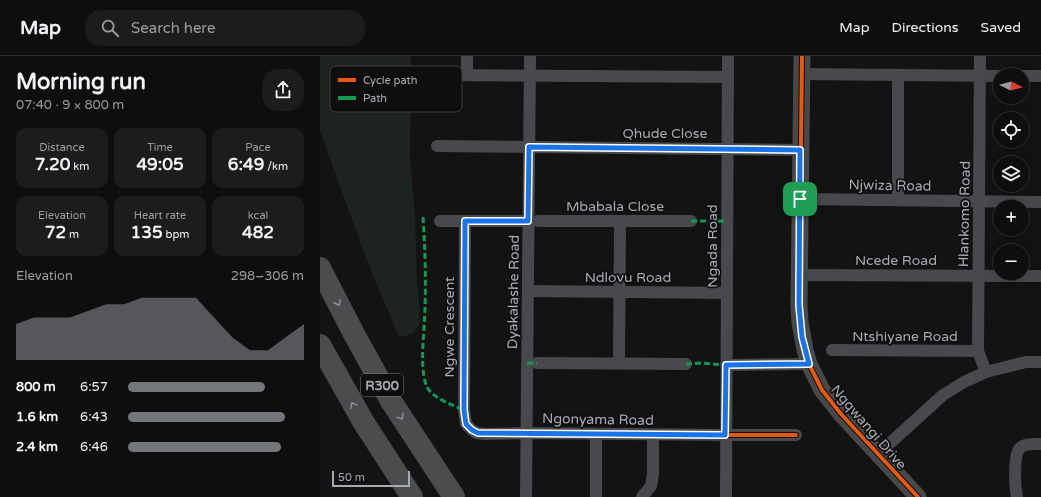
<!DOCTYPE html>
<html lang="en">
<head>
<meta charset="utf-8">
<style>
	body { margin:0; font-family:"Varela Round",sans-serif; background:#1c1c1d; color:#f1f3f6; height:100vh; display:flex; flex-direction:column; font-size:15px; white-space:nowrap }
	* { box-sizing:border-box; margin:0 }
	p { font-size:13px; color:#9b9c9e }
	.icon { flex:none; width:22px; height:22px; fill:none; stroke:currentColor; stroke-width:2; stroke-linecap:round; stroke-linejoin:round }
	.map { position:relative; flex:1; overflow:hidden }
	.sheet { display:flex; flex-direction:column; background:#0e0e0f; width:320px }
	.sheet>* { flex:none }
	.needle { width:26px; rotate:96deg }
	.tools { position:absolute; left:673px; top:12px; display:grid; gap:8px }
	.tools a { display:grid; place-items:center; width:36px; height:36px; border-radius:50%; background:#0e0e0f; box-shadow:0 4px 16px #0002,0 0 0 1px #2e2e2f; font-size:20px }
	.scale { position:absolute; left:12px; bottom:10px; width:78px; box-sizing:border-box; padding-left:4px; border:2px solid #a6abb3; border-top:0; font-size:11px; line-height:14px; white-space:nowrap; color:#a6abb3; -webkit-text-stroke:3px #0e0e0f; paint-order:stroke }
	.pin { position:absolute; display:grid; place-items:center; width:34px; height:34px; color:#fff; margin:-17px; border-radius:8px; box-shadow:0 2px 6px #0006 }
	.round { display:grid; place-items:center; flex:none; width:42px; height:42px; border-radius:16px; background:#1c1c1d }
	.overview { display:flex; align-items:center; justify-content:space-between; height:68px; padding:0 16px }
	h1 { font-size:22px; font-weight:800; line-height:30px }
	.stats { display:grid; grid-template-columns:repeat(3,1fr); gap:6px; height:68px; padding:4px 16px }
	.stats div { display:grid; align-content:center; border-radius:10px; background:#1c1c1d; text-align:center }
	.stats b { font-size:17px; font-weight:800 }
	.stats small { font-size:11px; font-weight:400 }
	.stats p { font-size:11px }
	.chart { height:112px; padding:8px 16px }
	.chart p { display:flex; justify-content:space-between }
	.chart svg { width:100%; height:72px; margin-top:4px; fill:#73767b; opacity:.7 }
	ul { padding:0 16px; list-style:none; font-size:13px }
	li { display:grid; grid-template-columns:64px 48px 1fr; align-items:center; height:30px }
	li i { height:10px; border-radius:5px; background:#73767b }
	header { display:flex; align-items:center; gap:24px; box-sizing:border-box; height:56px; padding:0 20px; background:#0e0e0f; border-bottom:1px solid #2e2e2f }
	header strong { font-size:19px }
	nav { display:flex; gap:22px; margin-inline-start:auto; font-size:14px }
	.search { width:280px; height:36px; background:#1c1c1d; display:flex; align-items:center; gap:10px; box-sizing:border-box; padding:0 14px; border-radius:16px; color:#9b9c9e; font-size:15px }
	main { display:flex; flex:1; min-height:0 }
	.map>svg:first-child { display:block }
	.green { fill:#1d231e }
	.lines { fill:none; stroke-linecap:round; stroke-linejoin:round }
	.street { stroke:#48494c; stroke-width:12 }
	.secondary { stroke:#47484a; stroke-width:17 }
	.highway { stroke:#4a4c4d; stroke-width:22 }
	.quiet { stroke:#139951; stroke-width:3; stroke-dasharray:6 3; stroke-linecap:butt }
	.cycleway-casing { stroke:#0e0e0f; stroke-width:6 }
	.cycleway { stroke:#e8590c; stroke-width:4 }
	.oneway { stroke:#8a8e94 }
	.route-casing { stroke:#fff; stroke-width:8 }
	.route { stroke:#1a73e8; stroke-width:5 }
	.labels { text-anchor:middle; stroke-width:3.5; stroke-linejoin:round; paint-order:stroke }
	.shield { fill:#0e0e0f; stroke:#787c82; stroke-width:1 }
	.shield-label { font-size:13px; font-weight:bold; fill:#a6abb3 }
	.street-label { font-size:14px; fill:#a6abb3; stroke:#0e0e0f }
	.key { fill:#0e0e0f; stroke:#3c3d40; stroke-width:1 }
	.key-label { font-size:11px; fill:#a6abb3 }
</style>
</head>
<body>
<header>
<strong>Map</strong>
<div class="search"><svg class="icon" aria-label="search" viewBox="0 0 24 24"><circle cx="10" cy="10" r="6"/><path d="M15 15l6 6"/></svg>Search here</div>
<nav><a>Map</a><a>Directions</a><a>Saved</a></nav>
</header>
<main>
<section class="sheet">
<div class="overview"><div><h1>Morning run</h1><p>07:40 · 9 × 800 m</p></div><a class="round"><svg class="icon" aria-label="share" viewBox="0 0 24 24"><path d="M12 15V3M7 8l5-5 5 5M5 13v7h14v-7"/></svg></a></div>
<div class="stats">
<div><p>Distance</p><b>7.20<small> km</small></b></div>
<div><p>Time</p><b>49:05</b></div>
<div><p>Pace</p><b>6:49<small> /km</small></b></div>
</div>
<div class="stats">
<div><p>Elevation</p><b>72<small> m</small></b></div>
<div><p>Heart rate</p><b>135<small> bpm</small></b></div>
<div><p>kcal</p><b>482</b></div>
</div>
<div class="chart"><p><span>Elevation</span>298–306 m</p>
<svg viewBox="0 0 160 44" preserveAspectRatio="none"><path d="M0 44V22L10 18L20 18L30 18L40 14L50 10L60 10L70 6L80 6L90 6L100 6L110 18L120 30L130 38L140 38L150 30L160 22V44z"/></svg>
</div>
<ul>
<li><b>800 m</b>6:57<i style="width:78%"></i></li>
<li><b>1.6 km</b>6:43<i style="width:89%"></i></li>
<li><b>2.4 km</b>6:46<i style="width:87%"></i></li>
</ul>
</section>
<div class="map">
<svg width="721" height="441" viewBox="0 0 721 441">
	<rect width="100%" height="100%" fill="#131314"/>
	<path class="green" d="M0 0H91L90 103 95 160 97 226 100 255 99 269 93 277 84 281 78 279 46 202 0 75Z"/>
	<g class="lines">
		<g class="street">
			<path d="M147 0V19"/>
			<path d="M660 0 658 295 666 316"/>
			<path d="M481 18 680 20"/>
			<path d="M120 19 408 21"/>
			<path d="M702 20H721"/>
			<path d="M117 90 480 94"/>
			<path d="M480 143 721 146"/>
			<path d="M578 144V19"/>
			<path d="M120 165H209"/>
			<path d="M145 165 144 354 146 368 152 374 157 377 165 378 206 377 405 379H476"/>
			<path d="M218 165H371"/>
			<path d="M479 219 721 220"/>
			<path d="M208 235 407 237"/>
			<path d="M512 294 658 295"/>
			<path d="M217 307 366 308"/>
			<path d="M299 307 300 166"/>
			<path d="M406 309 489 308"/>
			<path d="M276 378V441"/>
			<path d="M558 398 623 339 644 326 666 316 706 306H721"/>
			<path d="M206 441 210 0"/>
			<path d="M322 441 331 430 333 418V379"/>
			<path d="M406 441 408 0"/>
			<path d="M697 441C695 431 693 399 700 392 705 387 714 388 721 388"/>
		</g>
		<path class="secondary" d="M482 0 479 249 480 266 485 294 489 308 502 334 521 358 598 441"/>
		<g class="highway">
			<path d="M0 212 34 278 71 345 134 441"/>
			<path d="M0 289 44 367 92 441"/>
		</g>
		<g class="quiet">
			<path d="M103 161C105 191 106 220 105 250 105 273 99 308 106 329 111 342 133 349 144 354"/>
			<path d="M371 165H407"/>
			<path d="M207 307H217"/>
			<path d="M366 308 382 307 406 309"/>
		</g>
		<defs>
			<g id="cycleway">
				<path d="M482 0 479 249 480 266 485 294 489 308 502 334 521 358 598 441"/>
				<path d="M145 165 144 354 146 368 152 374 157 377 165 378 206 377 405 379H476"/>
			</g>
		</defs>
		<use href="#cycleway" class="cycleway-casing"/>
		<use href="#cycleway" class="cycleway"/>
	</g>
	<defs><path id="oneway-chevron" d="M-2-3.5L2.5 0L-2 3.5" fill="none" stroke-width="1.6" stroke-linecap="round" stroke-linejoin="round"/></defs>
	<g class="oneway">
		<use href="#oneway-chevron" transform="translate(18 247) rotate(63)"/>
		<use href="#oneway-chevron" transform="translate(33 349) rotate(-119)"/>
		<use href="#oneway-chevron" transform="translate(81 361) rotate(57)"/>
	</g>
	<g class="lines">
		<defs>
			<path id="route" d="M209 91 480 94 479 249 482 281 489 308 406 309 405 379 158 377 152 374 146 368 144 354 145 165H208Z"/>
		</defs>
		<use href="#route" class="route-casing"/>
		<use href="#route" class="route"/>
	</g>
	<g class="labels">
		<rect class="shield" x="41" y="318" width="42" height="22" rx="3"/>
		<g class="shield-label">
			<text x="62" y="334">R300</text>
		</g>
		<g class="street-label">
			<text x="345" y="82">Qhude Close</text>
			<text transform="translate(570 129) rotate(1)" y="5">Njwiza Road</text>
			<text x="295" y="155">Mbabala Close</text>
			<text transform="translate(644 158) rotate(-89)" y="5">Hlankomo Road</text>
			<text transform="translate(392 190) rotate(-90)" y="5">Ngada Road</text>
			<text x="576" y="209">Ncede Road</text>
			<text x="308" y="226">Ndlovu Road</text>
			<text transform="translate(193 236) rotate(-89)" y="5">Dyakalashe Road</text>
			<text transform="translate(129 271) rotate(-90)" y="5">Ngwe Crescent</text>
			<text x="585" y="285">Ntshiyane Road</text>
			<text transform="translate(278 363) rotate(1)" y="5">Ngonyama Road</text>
			<text transform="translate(549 371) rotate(49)" y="5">Ngqwangi Drive</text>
		</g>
	</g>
	<rect x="10" y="10" width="132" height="46" rx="6" class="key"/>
	<rect x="18" y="22" width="18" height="4" fill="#e8590c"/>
	<rect x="18" y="40" width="18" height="4" fill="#139951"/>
	<g class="key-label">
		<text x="43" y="28">Cycle path</text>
		<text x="43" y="46">Path</text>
	</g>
</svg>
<div class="tools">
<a><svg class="needle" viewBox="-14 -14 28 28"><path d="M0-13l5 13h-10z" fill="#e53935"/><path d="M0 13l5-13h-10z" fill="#9b9c9e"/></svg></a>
<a><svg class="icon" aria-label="locate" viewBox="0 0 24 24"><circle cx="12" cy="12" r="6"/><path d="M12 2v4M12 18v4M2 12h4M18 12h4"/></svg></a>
<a><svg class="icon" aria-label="layers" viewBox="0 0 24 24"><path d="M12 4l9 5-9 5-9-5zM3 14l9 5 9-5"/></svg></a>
<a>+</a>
<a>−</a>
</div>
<div class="scale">50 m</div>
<div class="pin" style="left:480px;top:143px;background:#1e9e55"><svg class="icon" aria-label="arrive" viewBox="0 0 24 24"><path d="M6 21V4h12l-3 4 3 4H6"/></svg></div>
</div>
</main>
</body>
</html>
